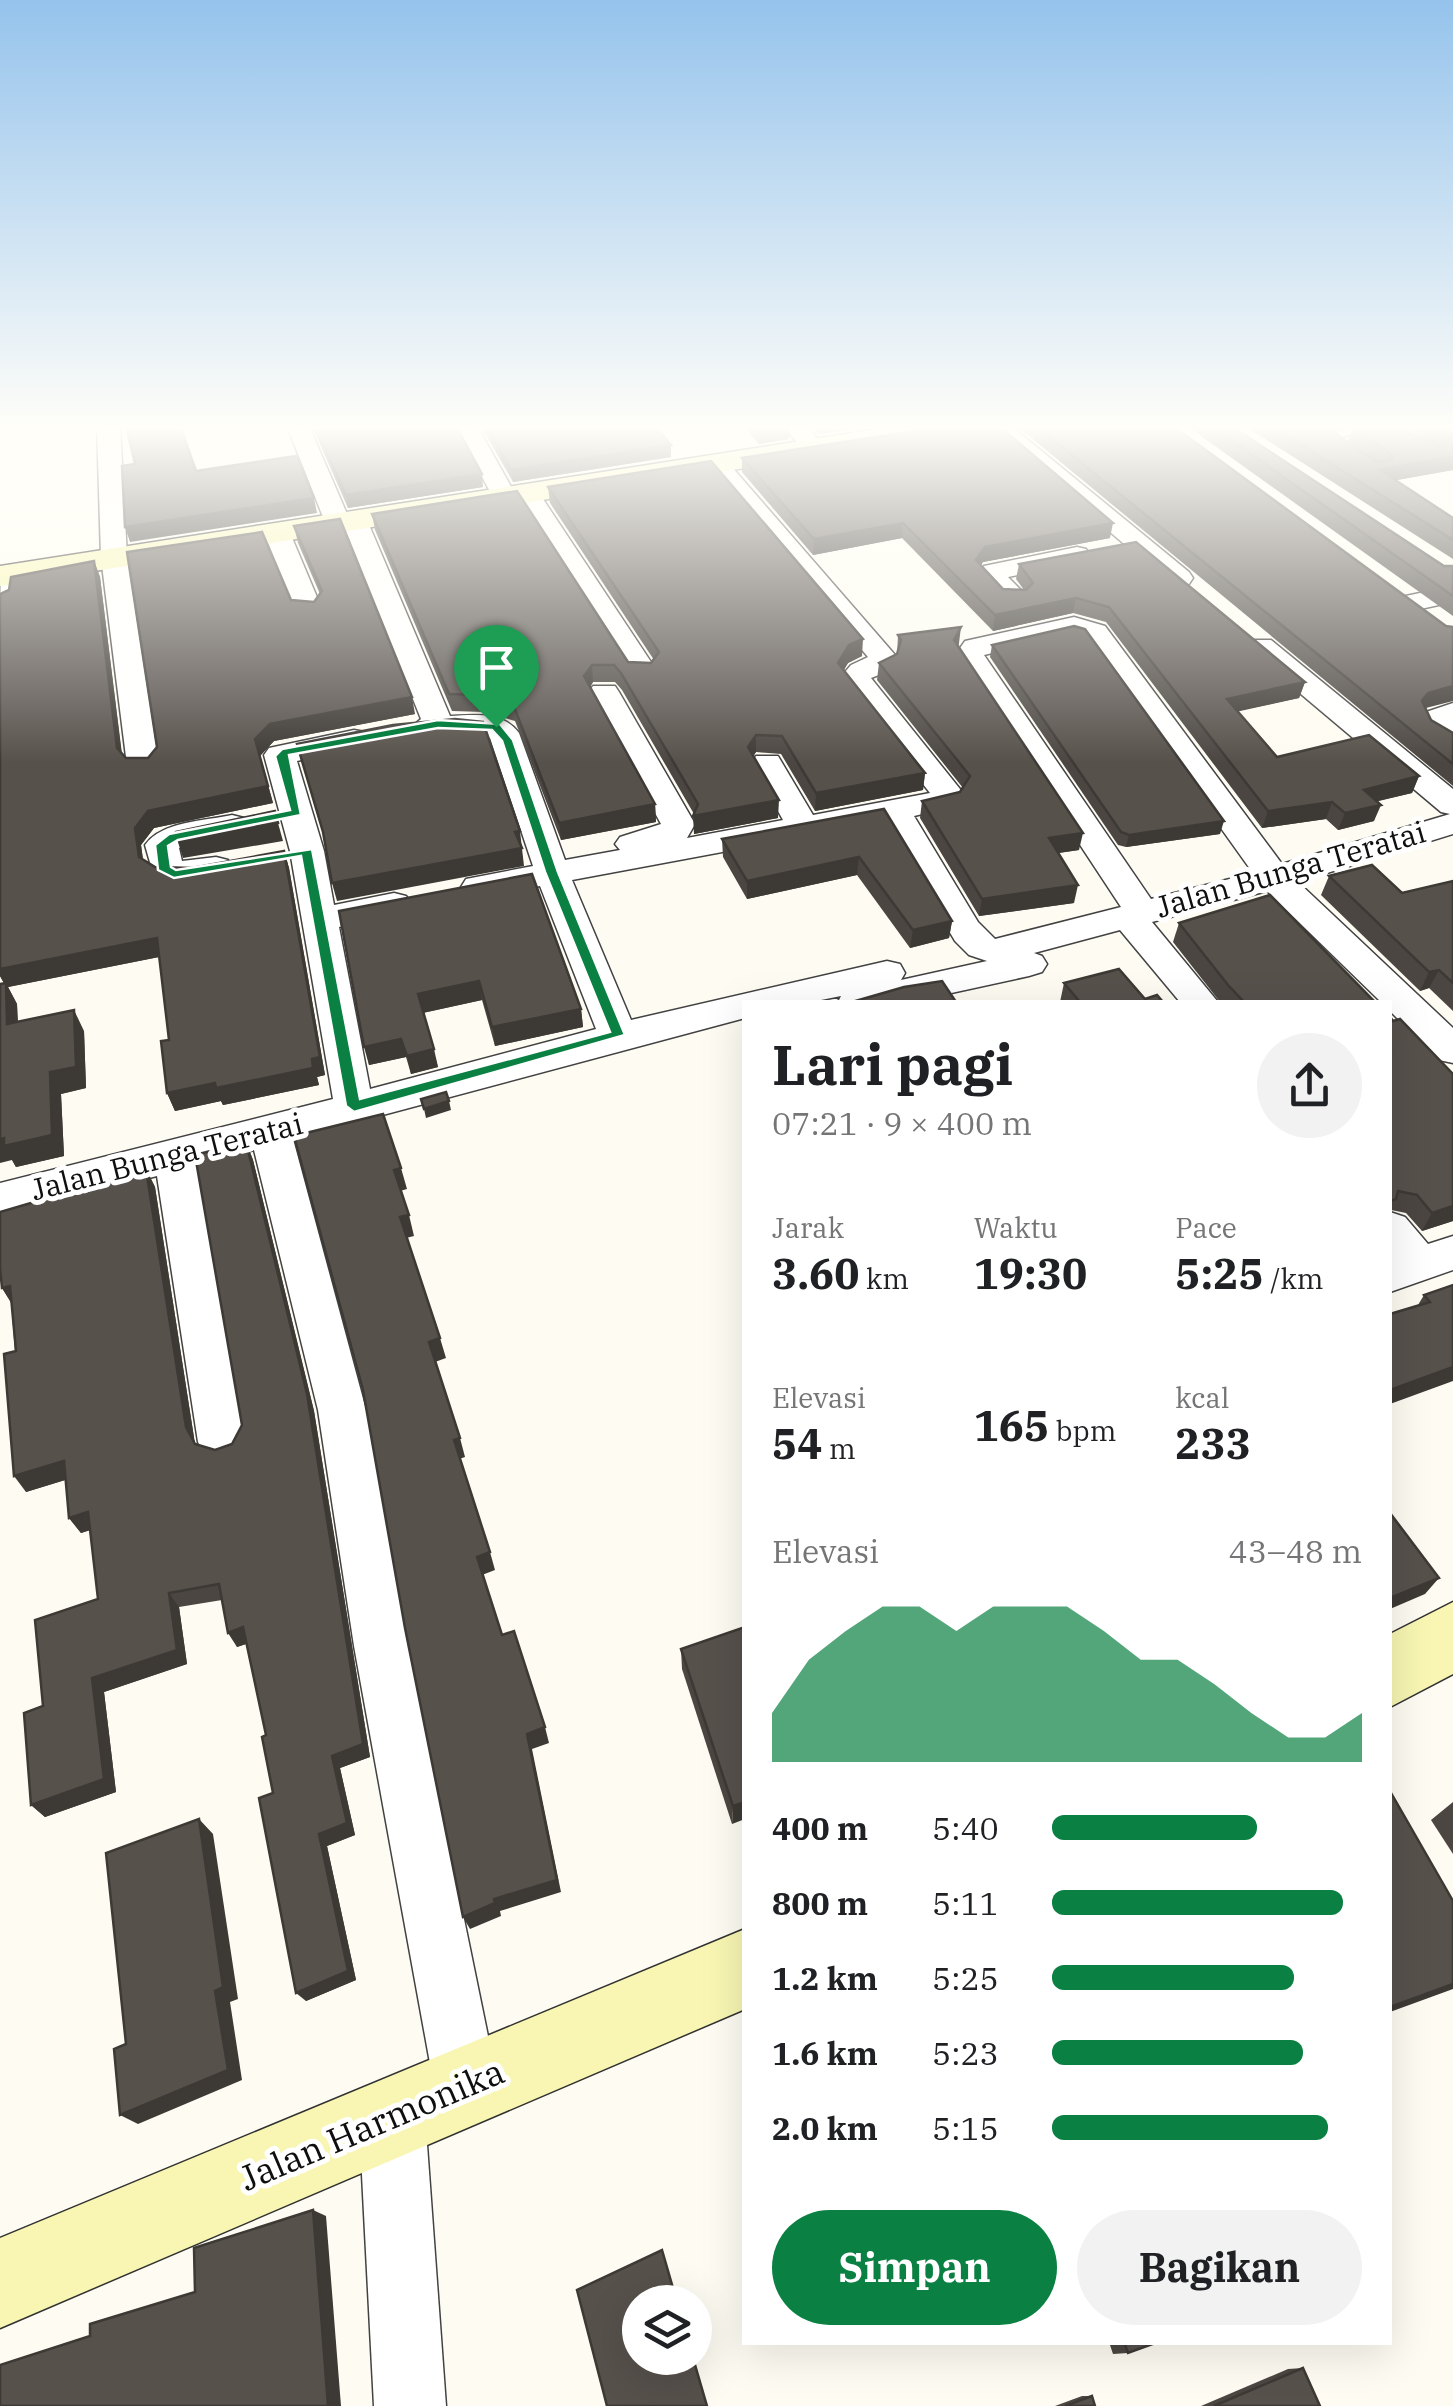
<!DOCTYPE html>
<html lang="id">
<head>
<meta charset="utf-8">
<style>
	body { margin:0; font-family:"IBM Plex Serif",serif; background:#f2f2f2; color:#202124; height:100vh; display:flex; flex-direction:column; font-size:38px; white-space:nowrap }
	* { box-sizing:border-box; margin:0 }
	p { font-size:32px; color:#757577 }
	.icon { flex:none; width:55px; height:55px; fill:none; stroke:currentColor; stroke-width:2; stroke-linecap:round; stroke-linejoin:round }
	.map { position:relative; flex:1; overflow:hidden }
	.panel { position:absolute; left:742px; top:1000px; width:650px; height:1345px; display:flex; flex-direction:column; background:#fff; border-radius:0px; box-shadow:0 10px 40px #0002 }
	.panel>* { flex:none }
	.controls { position:absolute; left:622px; top:2285px; display:grid; gap:20px }
	.controls a { display:grid; place-items:center; width:90px; height:90px; border-radius:50%; background:#fff; box-shadow:0 10px 40px #0002; font-size:50px }
	.pin { position:absolute; display:grid; place-items:center; width:85px; height:85px; color:#fff; margin:-102px -42px; border-radius:50% 50% 50% 0; rotate:-45deg; box-shadow:0 0 10px #0007 }
	.pin .icon { rotate:45deg }
	.round { display:grid; place-items:center; flex:none; width:105px; height:105px; border-radius:52px; background:#f2f2f2 }
	.summary { display:flex; align-items:center; justify-content:space-between; height:170px; padding:0 30px }
	h1 { font-size:55px; font-weight:800; line-height:75px }
	.figures { display:grid; grid-template-columns:repeat(3,1fr); gap:15px; height:170px; padding:10px 30px }
	.figures div { display:grid; align-content:center }
	.figures b { font-size:42px; font-weight:800 }
	.figures small { font-size:28px; font-weight:400 }
	.figures p { font-size:28px }
	.chart { height:280px; padding:20px 30px }
	.chart p { display:flex; justify-content:space-between }
	.chart svg { width:100%; height:180px; margin-top:10px; fill:#0b8043; opacity:.7 }
	.cta { display:flex; gap:20px; margin-top:auto; padding:20px 30px }
	.cta a { flex:1; height:115px; border-radius:60px; background:#0b8043; color:#fff; font-size:40px; font-weight:800; line-height:115px; text-align:center }
	.cta a+a { background:#f2f2f2; color:#202124 }
	ul { padding:0 30px; list-style:none; font-size:32px }
	li { display:grid; grid-template-columns:160px 120px 1fr; align-items:center; height:75px }
	li i { height:25px; border-radius:12px; background:#0b8043 }
	.map>svg:first-child { display:block }
	.lines { fill:none; stroke-linecap:round; stroke-linejoin:round }
	.lane-casing { stroke:#424242; stroke-width:3 }
	.street-casing { stroke:#424242; stroke-width:3 }
	.secondary-casing { stroke:#313131; stroke-width:3 }
	.lane { fill:#fff; fill-rule:evenodd }
	.street { fill:#fff; fill-rule:evenodd }
	.secondary { fill:#f8f6b2; fill-rule:evenodd }
	.wall { fill:#4b4641 }
	.shaded-wall { fill:#3d3935 }
	.building { fill:#57514c; stroke:#3d3935; stroke-width:2.5 }
	.route { fill:#0b8043; stroke:#fff; stroke-width:2.5; fill-rule:evenodd }
	.labels { text-anchor:middle; stroke-width:10; stroke-linejoin:round; paint-order:stroke }
	.street-label { font-size:30px; fill:#0f0f0f; stroke:#fff }
	.near-street-label { font-size:35px; fill:#0f0f0f; stroke:#fff }
</style>
</head>
<body>
<div class="map">
<svg width="1453" height="2406" viewBox="0 0 1453 2406">
	<rect width="100%" height="100%" fill="#fefcf2"/>
	<g class="lines">
		<defs>
			<path id="lane" d="M1360 426 1373 428 1339 438 1350 447V453H1342L1324 436Z"/>
			<g id="street">
				<path d="M97 426H120L127 557 159 765 154 772H132L127 765 101 557Z"/>
				<path d="M287 426H309L347 514 363 515 367 520 450 716C474 715 503 711 519 733L565 860 620 850 615 844 620 837 661 824 589 692 593 686H615L619 692 695 824 687 838 783 820 751 763 756 756H778L813 815 930 793 840 678 851 665 868 657 708 468 704 463 708 458H724L896 656 892 670 871 678 964 794 957 806 914 816 978 922 995 939 1121 907 955 655 965 641 1074 617 1105 626 1282 864 1450 814 1441 812 1251 652 1247 646 1251 640H1271L1453 789V834L1298 882 1453 1028V1063L1439 1060 1390 1011V1002H1381L1267 891 1152 922 1218 1002H1180L1120 930 1034 953 1042 956 1047 964 1042 972 1029 976 910 1002H838L841 996 811 1002H745V1018L293 1139 366 1410 408 1646 498 2085 489 2108 466 2117 443 2108 434 2085 354 1646 318 1410 254 1150 197 1165 246 1442 239 1457 222 1463 205 1457 198 1442 157 1176 0 1215V1183L333 1099 290 851 264 755 269 748 354 730 365 732 369 739 365 746 297 761 324 851 334 905 394 893 406 896 412 904 406 912 339 927 370 1089 596 1029 540 886 478 898 466 895 461 887 466 879 533 866 490 738C469 727 441 738 417 732L413 726 421 719 344 528 329 527 325 522ZM1072 634 1085 638 1253 873 1151 899 984 655ZM884 822 955 941 969 955 987 961 901 980 905 973 900 964 887 961 631 1020 572 880Z"/>
				<path d="M455 426H477L514 492 526 485 535 487 657 671 652 677H632L516 496 504 503 495 501Z"/>
				<path d="M784 426H807L825 448 821 453H805Z"/>
				<path d="M986 426H1011L1189 572 1193 578 1189 584H1171Z"/>
				<path d="M277 525 290 533 322 609 318 615H298L294 609 264 533Z"/>
				<path d="M1077 547 1086 549 1090 555 1086 561 1008 577 1027 596 1023 602H1003L978 575 984 566Z"/>
				<path d="M1 567 14 575V603L0 611Z"/>
				<path d="M1453 586V602L1411 611 1397 603 1401 597Z"/>
				<path d="M1453 703V747C1438 744 1423 734 1419 719L1423 713Z"/>
				<path d="M232 815 244 818 249 825 244 832 179 848 182 861 216 857 228 860 233 867 228 874 167 884 155 880 145 845C162 821 205 821 232 815Z"/>
				<path d="M1390 1212 1405 1217 1428 1244 1453 1236V1270L1390 1292Z"/>
				<path d="M392 2084 415 2094 425 2117 446 2406H374L359 2117 369 2094Z"/>
			</g>
			<g id="secondary">
				<path d="M897 426H969L965 432 954 435 0 586V566Z"/>
				<path d="M1453 1602V1674L1390 1707V1634Z"/>
				<path d="M745 1929V2009L0 2328V2238Z"/>
			</g>
		</defs>
		<use href="#lane" class="lane-casing"/>
		<use href="#street" class="street-casing"/>
		<use href="#secondary" class="secondary-casing"/>
		<use href="#lane" class="lane"/>
		<use href="#street" class="street"/>
		<use href="#secondary" class="secondary"/>
	</g>
	<g class="wall">
		<path d="M312 426H455L483 487 348 508Z"/>
		<path d="M481 426H655L671 457 513 482Z"/>
		<path d="M743 426H790L789 439 759 444Z"/>
		<path d="M810 426H874L819 434Z"/>
		<path d="M1017 426H1173L1426 708 1431 720 1453 733V786Z"/>
		<path d="M1187 426H1231L1444 566H1453V616Z"/>
		<path d="M1245 426H1348L1332 432 1377 462 1348 441 1353 426 1433 444 1406 426H1453V470L1396 480 1453 518V559Z"/>
		<path d="M742 458 1110 538 983 562 981 565 1003 589 1024 590 1016 579 1019 564 1305 682 1299 698 1237 711 1277 757 1419 776 1412 793 1377 801 1374 821 1338 830 1326 819 1262 828 1106 622 1073 613 993 631 902 538 813 555 742 472Z"/>
		<path d="M548 487 862 656 848 663 844 670 925 773 923 790 815 811 781 754 756 752 753 756 778 818 694 834V814L622 690 615 682H593L590 687 655 804 656 822 561 840 515 721 484 712 452 711 375 530 372 514 628 662 651 663 654 660 550 503Z"/>
		<path d="M294 526 415 714 274 741 260 756 273 803 154 828 141 845 143 860 155 867 192 868 284 851 289 868 325 1075 317 1077 319 1085 223 1105 221 1101 175 1111 167 1093 169 1040 159 957 8 987 17 1004 18 1021 84 1031 86 1088 61 1094 64 1156 16 1167 12 1160 4 983 0 976 94 561 100 577 122 754 126 758H148L291 600 314 602 320 594 298 543Z"/>
		<path d="M898 635 959 643 958 646 1079 850 1058 853 1074 903 979 916 920 818 922 801 960 792 963 788 877 680 879 663 897 654Z"/>
		<path d="M992 645 1220 834 1126 847 1118 845 990 657Z"/>
		<path d="M884 809 952 921 949 938 910 948 857 875 747 899 723 857 722 839Z"/>
		<path d="M1329 876 1402 893 1453 881V1011L1429 988 1420 991 1321 895Z"/>
		<path d="M339 911 581 1009 583 1027 495 1046 482 1000 423 1013 438 1067 411 1074 406 1057 369 1065Z"/>
		<path d="M1179 923 1375 1002H1220L1173 942Z"/>
		<path d="M1064 983 1145 999 1163 1002H1060Z"/>
		<path d="M1390 1017 1453 1074V1221L1422 1231 1406 1213 1391 1210Z"/>
		<path d="M246 1142 253 1160 314 1411 370 1757 340 1768 355 1835 327 1846 356 1980 306 2001 273 1793 266 1735 246 1644 237 1647 222 1600 179 1607 187 1664 104 1692 116 1792 45 1817 31 1805 43 1706 98 1599 90 1530 81 1533 69 1518 65 1480 26 1492 11 1302 2 1288 146 1169 155 1187 195 1444 215 1450 232 1444 242 1425Z"/>
		<path d="M1453 1285 1390 1404 1418 1305 1424 1295Z"/>
		<path d="M745 1627 732 1824 682 1669 681 1649Z"/>
		<path d="M1453 1802V1854L1431 1820Z"/>
		<path d="M1109 2342H1158L1128 2353 1113 2354Z"/>
		<path d="M1303 2368 1320 2406H1201L1288 2369Z"/>
		<path d="M1082 2396H1092L1095 2406H1055Z"/>
	</g>
	<g class="shaded-wall">
		<path d="M781 426H790L789 439 759 444V429Z"/>
		<path d="M819 426H874L819 434Z"/>
		<path d="M1323 426H1348L1320 436Z"/>
		<path d="M671 445V457L513 482 511 470Z"/>
		<path d="M1453 456V470L1375 484 1380 470Z"/>
		<path d="M482 474 483 487 348 508 346 495Z"/>
		<path d="M314 498 317 513 130 542 125 527Z"/>
		<path d="M903 523 902 538 813 555 814 539Z"/>
		<path d="M1113 523 1110 538 983 562 974 575 976 560 985 547Z"/>
		<path d="M94 561 100 577 123 765 117 748Z"/>
		<path d="M1076 598 1073 613 993 631 995 615Z"/>
		<path d="M961 627 959 643 952 657 954 640Z"/>
		<path d="M863 639 862 656 848 663 837 680 838 663 849 645Z"/>
		<path d="M592 665 593 682 586 694 584 676Z"/>
		<path d="M1305 682 1299 698 1222 715 1227 699Z"/>
		<path d="M1453 686V701L1422 709V701L1428 693Z"/>
		<path d="M412 697 415 714 274 741 260 756 273 803 154 828 141 845 145 874 139 857 135 828 148 811 255 739 270 724Z"/>
		<path d="M756 735V752L748 765V747Z"/>
		<path d="M925 773 923 790 815 811 816 793Z"/>
		<path d="M1419 776 1412 793 1358 806 1364 790Z"/>
		<path d="M779 800 778 818 694 834 693 816Z"/>
		<path d="M1332 802 1326 819 1262 828 1268 811Z"/>
		<path d="M655 804 656 822 561 840 559 823Z"/>
		<path d="M1381 805 1374 821 1338 830 1345 813Z"/>
		<path d="M1224 821 1220 834 1126 847 1129 835Z"/>
		<path d="M278 823 283 841 183 858 177 839Z"/>
		<path d="M520 831 524 866 337 901 332 883Z"/>
		<path d="M1083 833 1079 850 1045 855 1049 838Z"/>
		<path d="M284 851 289 868 325 1075 317 1077 319 1085 223 1105 221 1101 175 1111 167 1093Z"/>
		<path d="M859 857 857 875 747 899V881Z"/>
		<path d="M1078 885 1074 903 979 916 982 899Z"/>
		<path d="M952 921 949 938 910 948 913 930Z"/>
		<path d="M157 938 164 956 8 987 17 1004 18 1045 7 1024 6 987 0 976V969Z"/>
		<path d="M1439 970 1429 988 1420 991 1429 972Z"/>
		<path d="M479 981 482 1000 422 1013 418 994Z"/>
		<path d="M581 1009 583 1027 495 1046 492 1027Z"/>
		<path d="M74 1010 84 1031 86 1088 61 1094 64 1156 16 1167 12 1160 0 1163V1139L50 1072Z"/>
		<path d="M401 1039 406 1057 369 1065 364 1047Z"/>
		<path d="M434 1049 438 1067 411 1074 407 1056Z"/>
		<path d="M449 1101 451 1110 426 1118 424 1109Z"/>
		<path d="M246 1142 253 1160 314 1411 370 1757 340 1768 355 1835 327 1846 356 1980 306 2001 296 1993 319 1834 332 1756Z"/>
		<path d="M401 1168 407 1189 400 1191 394 1170Z"/>
		<path d="M146 1169 155 1187 195 1444 186 1427Z"/>
		<path d="M1453 1200V1221L1422 1231 1432 1213Z"/>
		<path d="M409 1215 414 1236 406 1238 400 1217Z"/>
		<path d="M10 1286 13 1306 2 1288Z"/>
		<path d="M440 1338 446 1358 435 1362 429 1342Z"/>
		<path d="M1453 1367V1381L1390 1404V1390Z"/>
		<path d="M460 1438 465 1457 459 1459 454 1440Z"/>
		<path d="M64 1461 75 1477 26 1492 14 1476Z"/>
		<path d="M88 1512 100 1527 81 1533 69 1518Z"/>
		<path d="M490 1552 495 1570 482 1575 477 1557Z"/>
		<path d="M1439 1578 1425 1594 1390 1609V1598Z"/>
		<path d="M169 1593 179 1607 187 1664 104 1692 116 1792 45 1817 31 1805 92 1678Z"/>
		<path d="M243 1627 252 1642 237 1647 228 1633Z"/>
		<path d="M545 1727 549 1743 532 1749 561 1892 500 1911 501 1916 470 1929 463 1917 494 1899 527 1734Z"/>
		<path d="M745 1802V1819L732 1824 733 1806Z"/>
		<path d="M199 1819 213 1834 238 1999 230 2002 242 2080 138 2124 120 2115 215 1991Z"/>
		<path d="M1453 1984V1989L1390 2012V2007Z"/>
		<path d="M313 2210 326 2216 341 2406H328Z"/>
	</g>
	<g class="building">
		<path d="M126 426H180L196 471 297 456 314 498 125 527 122 466 135 464Z"/>
		<path d="M315 426H456L482 474 346 495Z"/>
		<path d="M487 426H655L671 445 511 470Z"/>
		<path d="M756 426H782L759 429Z"/>
		<path d="M946 426H999L1113 523 985 547 976 560 1003 589 1026 590 1033 583 1019 564 1136 542 1305 682 1227 699 1277 757 1369 735 1419 776 1364 790 1381 805 1345 813 1332 802 1268 811 1109 607 1076 598 995 615 903 523 814 539 742 458Z"/>
		<path d="M1036 426H1173L1446 626 1453 627V686L1428 693 1422 701 1431 720 1453 733V764Z"/>
		<path d="M1211 426H1231L1444 566H1453V596Z"/>
		<path d="M1271 426H1325L1376 462 1390 460 1393 456 1353 426H1398L1439 447 1453 443V456L1380 470 1453 518V540Z"/>
		<path d="M1433 426H1453V438Z"/>
		<path d="M711 461 863 639 849 645 838 663 925 773 816 793 782 736 756 735 748 747 779 800 693 816 698 804 621 673 614 665H592L584 676 655 804 559 823 513 704 481 695 449 694 372 514 517 491 628 662 651 663 659 652 548 487Z"/>
		<path d="M340 519 412 697 270 724 255 739 268 786 148 811 135 828 139 857 155 867 192 868 284 851 320 1057 312 1059 313 1068 216 1088 215 1083 167 1093 161 1041 169 1040 157 938 0 969V594L9 590 11 577 94 561 117 748 126 758H148L157 747 127 552 262 532 291 600 314 602 322 591 294 526Z"/>
		<path d="M1074 626 1085 629 1224 821 1129 835 1121 832 992 645Z"/>
		<path d="M961 627 954 640 1083 833 1049 838 1078 885 982 899 922 801 960 792 970 776 879 663 897 654 901 640 898 635Z"/>
		<path d="M455 719 483 722 520 831 515 832 522 848 332 883 323 832 297 744 393 725Z"/>
		<path d="M884 809 952 921 913 930 859 857 747 881 722 839Z"/>
		<path d="M275 811 278 823 177 839 176 832Z"/>
		<path d="M1372 865 1402 893 1453 881V983L1439 970 1429 972 1329 876Z"/>
		<path d="M532 874 581 1009 492 1027 479 981 418 994 434 1049 407 1056 401 1039 364 1047 339 911Z"/>
		<path d="M1270 895 1375 1002H1244L1228 985 1179 923Z"/>
		<path d="M1119 969 1145 999 1157 995 1163 1002H1080L1064 983Z"/>
		<path d="M942 981 956 1002H852L904 987Z"/>
		<path d="M6 983 7 1024 74 1010 76 1067 50 1072 52 1135 4 1146V1138L0 1139V984Z"/>
		<path d="M1390 1017 1393 1021 1400 1019 1453 1074V1206L1432 1213 1417 1195 1398 1191 1396 1199 1390 1201Z"/>
		<path d="M446 1092 449 1101 424 1109 421 1099Z"/>
		<path d="M383 1114 401 1168 394 1170 409 1215 400 1217 440 1338 429 1342 460 1438 454 1440 490 1552 477 1557 502 1635 514 1631 545 1727 527 1734 557 1880 494 1899 495 1903 463 1917 405 1628 363 1390 294 1136Z"/>
		<path d="M246 1142 307 1394 363 1744 332 1756 347 1823 319 1834 348 1971 296 1993 259 1798 273 1793 262 1737 266 1735 243 1627 228 1633 219 1584 169 1593 177 1650 92 1678 104 1779 31 1805 24 1713 43 1706 35 1620 98 1599 88 1512 69 1518 64 1461 14 1476 4 1354 16 1351 10 1286 2 1288 0 1268V1212L146 1169 186 1427 195 1444 215 1450 232 1444 242 1425 195 1155Z"/>
		<path d="M1453 1285V1367L1390 1390V1314L1430 1302 1424 1295Z"/>
		<path d="M1390 1513 1439 1578 1390 1598Z"/>
		<path d="M745 1627V1802L733 1806 681 1649Z"/>
		<path d="M1390 1793H1391L1453 1901V1984L1390 2007Z"/>
		<path d="M199 1819 223 1987 215 1991 228 2070 120 2115 114 2049 126 2044 106 1853Z"/>
		<path d="M313 2210 328 2406H0V2365L90 2336V2324L195 2292 194 2248Z"/>
		<path d="M662 2250 677 2302H640V2358H693L707 2406H607L577 2290Z"/>
		<path d="M1124 2342H1158L1128 2353Z"/>
		<path d="M1303 2368 1320 2406H1214Z"/>
		<path d="M1092 2396 1095 2406H1065Z"/>
	</g>
	<linearGradient id="sky" x2="0" y2="1"><stop stop-color="#95c3ec"/><stop offset="0.56" stop-color="#fffef9"/><stop offset="1" stop-color="#fffef9" stop-opacity="0"/></linearGradient>
	<rect width="1453" height="763" fill="url(#sky)"/>
	<path class="route" d="M438 720 500 724 513 740 558 872 625 1035 354 1112 346 1106 301 856 174 878 158 870 155 845 169 834 290 810 275 756 282 749ZM438 728 492 730 502 741 545 872 610 1032 360 1099 312 849 176 870 171 867 168 846 178 840 301 815 289 755Z"/>
	<g class="labels">
		<g class="street-label">
			<text transform="translate(1291 870) rotate(-16)" y="10">Jalan Bunga Teratai</text>
			<text transform="translate(167 1157) rotate(-14)" y="10">Jalan Bunga Teratai</text>
		</g>
		<g class="near-street-label">
			<text transform="translate(372 2125) rotate(-23)" y="12">Jalan Harmonika</text>
		</g>
	</g>
</svg>
<div class="controls">
<a><svg class="icon" aria-label="layers" viewBox="0 0 24 24"><path d="M12 4l9 5-9 5-9-5zM3 14l9 5 9-5"/></svg></a>
</div>
<div class="pin" style="left:496px;top:727px;background:#1e9e55"><svg class="icon" aria-label="arrive" viewBox="0 0 24 24"><path d="M6 21V4h12l-3 4 3 4H6"/></svg></div>
<section class="panel">
<div class="summary"><div><h1>Lari pagi</h1><p>07:21 · 9 × 400 m</p></div><a class="round"><svg class="icon" aria-label="share" viewBox="0 0 24 24"><path d="M12 15V3M7 8l5-5 5 5M5 13v7h14v-7"/></svg></a></div>
<div class="figures">
<div><p>Jarak</p><b>3.60<small> km</small></b></div>
<div><p>Waktu</p><b>19:30</b></div>
<div><p>Pace</p><b>5:25<small> /km</small></b></div>
</div>
<div class="figures">
<div><p>Elevasi</p><b>54<small> m</small></b></div>
<div><b>165<small> bpm</small></b></div>
<div><p>kcal</p><b>233</b></div>
</div>
<div class="chart"><p><span>Elevasi</span>43–48 m</p>
<svg viewBox="0 0 160 44" preserveAspectRatio="none"><path d="M0 44V32L10 19L20 12L30 6L40 6L50 12L60 6L70 6L80 6L90 12L100 19L110 19L120 25L130 32L140 38L150 38L160 32V44z"/></svg>
</div>
<ul>
<li><b>400 m</b>5:40<i style="width:66%"></i></li>
<li><b>800 m</b>5:11<i style="width:94%"></i></li>
<li><b>1.2 km</b>5:25<i style="width:78%"></i></li>
<li><b>1.6 km</b>5:23<i style="width:81%"></i></li>
<li><b>2.0 km</b>5:15<i style="width:89%"></i></li>
</ul>
<div class="cta"><a>Simpan</a><a>Bagikan</a></div>
</section>
</div>
</body>
</html>
